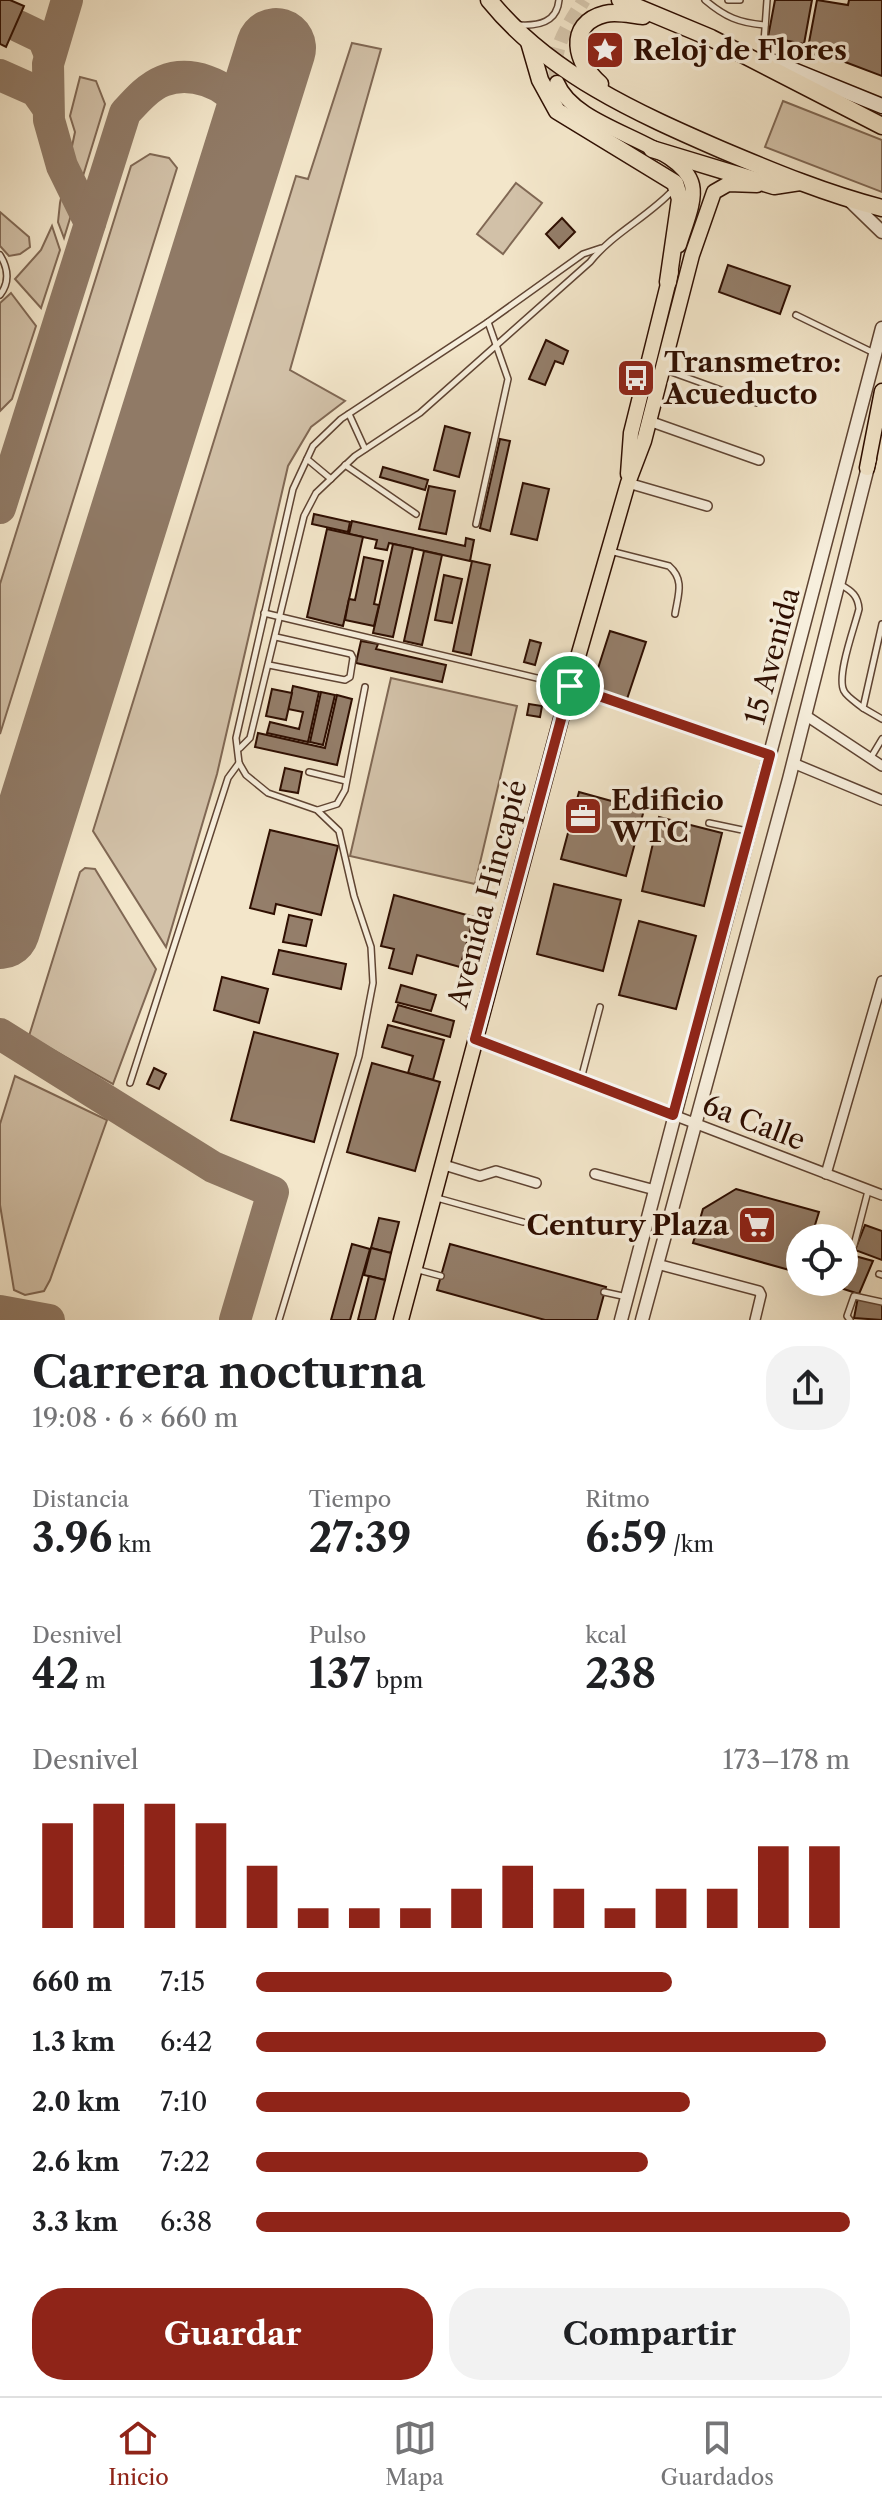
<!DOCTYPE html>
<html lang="es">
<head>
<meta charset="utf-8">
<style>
	body { margin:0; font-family:"Libre Caslon Text",serif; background:#f2f2f2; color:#202124; height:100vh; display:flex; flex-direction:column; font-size:30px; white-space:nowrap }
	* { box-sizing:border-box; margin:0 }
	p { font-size:26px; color:#757577 }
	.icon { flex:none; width:44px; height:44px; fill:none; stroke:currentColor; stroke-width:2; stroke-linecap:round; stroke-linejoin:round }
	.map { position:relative; height:1320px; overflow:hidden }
	.panel { display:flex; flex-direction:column; background:#fff; flex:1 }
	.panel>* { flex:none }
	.fabs { position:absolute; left:786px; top:1224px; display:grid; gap:16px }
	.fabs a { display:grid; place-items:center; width:72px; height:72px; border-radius:50%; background:#fff; box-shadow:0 8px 32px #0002; font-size:40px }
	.pin { position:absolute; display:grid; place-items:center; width:68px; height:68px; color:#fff; margin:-34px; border:4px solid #fff; border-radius:50%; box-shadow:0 2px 8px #0007 }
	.round { display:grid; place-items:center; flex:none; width:84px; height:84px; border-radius:32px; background:#f2f2f2 }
	.overview { display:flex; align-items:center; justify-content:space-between; height:136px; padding:0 32px }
	h1 { font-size:44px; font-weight:800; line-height:60px }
	.figures { display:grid; grid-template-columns:repeat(3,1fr); gap:12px; height:136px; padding:8px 32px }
	.figures div { display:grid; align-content:center }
	.figures b { font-size:40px; font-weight:800 }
	.figures small { font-size:22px; font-weight:400 }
	.figures p { font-size:22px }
	.chart { height:224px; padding:16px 32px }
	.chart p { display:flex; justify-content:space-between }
	.chart svg { width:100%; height:144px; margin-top:8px; stroke:#8f2418; stroke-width:6 }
	.cta { display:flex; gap:16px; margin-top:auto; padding:16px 32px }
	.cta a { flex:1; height:92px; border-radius:32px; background:#8f2418; color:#fff; font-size:32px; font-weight:800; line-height:92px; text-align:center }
	.cta a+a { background:#f2f2f2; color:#202124 }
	ul { padding:0 32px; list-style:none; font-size:26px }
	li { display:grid; grid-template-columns:128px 96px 1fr; align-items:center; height:60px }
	li i { height:20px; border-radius:10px; background:#8f2418 }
	.dock { display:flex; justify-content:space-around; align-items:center; height:112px; border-top:2px solid #e0e0e0; background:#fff; font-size:22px; color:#757577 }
	.dock a { display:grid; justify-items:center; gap:4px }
	.dock .on { color:#8f2418 }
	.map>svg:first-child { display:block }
	.green { fill:#d2c1a8; stroke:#806854; stroke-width:2 }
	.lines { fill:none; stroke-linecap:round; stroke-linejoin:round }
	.taxiway { stroke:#907a66; stroke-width:32 }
	.runway { stroke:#907a66; stroke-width:80 }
	.building { fill:#947e6a; stroke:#2e0e01; stroke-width:2 }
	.primary-tunnel { stroke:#d5c6ac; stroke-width:14; stroke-dasharray:14 7; stroke-linecap:butt }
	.service-casing { stroke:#5f4433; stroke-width:8 }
	.minor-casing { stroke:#5f4433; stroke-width:12 }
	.tertiary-casing { stroke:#5f4433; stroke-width:15 }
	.secondary-casing { stroke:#2e0e01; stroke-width:17 }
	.primary-casing { stroke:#2e0e01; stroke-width:17 }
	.trunk-casing { stroke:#2e0e01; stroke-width:19 }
	.service { stroke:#f7efdd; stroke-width:5 }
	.minor { stroke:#f7efdd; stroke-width:9 }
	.tertiary { stroke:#f7efdd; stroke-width:12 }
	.secondary { stroke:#f7efdd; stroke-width:14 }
	.primary { stroke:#f3e6ca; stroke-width:14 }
	.trunk { stroke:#f3e6ca; stroke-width:16 }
	.route-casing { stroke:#fff; stroke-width:16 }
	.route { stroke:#8f2418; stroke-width:10 }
	.labels { text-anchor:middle; stroke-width:7; stroke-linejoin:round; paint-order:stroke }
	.poi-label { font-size:28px; font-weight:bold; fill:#2e0e01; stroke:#f7efdd; text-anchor:start }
	.street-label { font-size:28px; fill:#2e0e01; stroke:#f7efdd }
</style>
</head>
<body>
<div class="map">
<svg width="882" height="1320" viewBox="0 0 882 1320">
	<rect width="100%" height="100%" fill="#f3e6ca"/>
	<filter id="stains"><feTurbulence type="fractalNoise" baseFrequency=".0025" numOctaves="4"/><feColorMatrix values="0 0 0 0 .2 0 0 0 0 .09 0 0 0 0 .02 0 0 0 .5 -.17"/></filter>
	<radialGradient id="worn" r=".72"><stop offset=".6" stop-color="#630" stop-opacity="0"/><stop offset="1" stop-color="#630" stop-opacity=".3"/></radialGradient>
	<g class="green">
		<path d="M352 43 381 49 290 370 345 401 311 427 288 466 217 774 166 947 93 831 296 176 308 179Z"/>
		<path d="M80 77 96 81 105 104 64 238 58 222 60 203 75 132 70 116Z"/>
		<path d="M783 101 882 140V192L765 147Z"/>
		<path d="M150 154 169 158 177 168 0 734V584L131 166Z"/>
		<path d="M516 183 542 203 503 254 477 234Z"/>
		<path d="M0 212 29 237 30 247 20 254 9 256 0 246Z"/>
		<path d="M52 226 60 250 41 308 15 279 41 250Z"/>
		<path d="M11 293 36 326 12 399 0 411V303Z"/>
		<path d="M391 678 517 706 475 884 350 856Z"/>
		<path d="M85 868 95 869 156 969 113 1084 29 1036 80 872Z"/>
		<path d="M15 1076 107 1120 50 1280 44 1291 25 1295 14 1290 0 1205V1124Z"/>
	</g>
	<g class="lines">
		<g class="taxiway">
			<path d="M67 0 48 64 49 120 62 166 90 223"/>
			<path d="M18 26 43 38 50 55"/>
			<path d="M0 75 36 91 48 108"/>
			<path d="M0 508 125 113C136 101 148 87 163 81 190 70 227 83 241 108 245 116 247 125 249 133"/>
			<path d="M0 836H14L31 830"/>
			<path d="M0 1034 213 1167 273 1192 235 1320"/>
			<path d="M0 1311 49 1320"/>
		</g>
		<path class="runway" d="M0 929 276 48"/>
	</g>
	<g class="building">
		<path d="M0 0H10L24 6 6 47 0 44Z"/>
		<path d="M775 0H812L804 44 768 37Z"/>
		<path d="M817 0 848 5 849 0H882V76L845 62 807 53Z"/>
		<path d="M562 218 575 232 559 248 546 234Z"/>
		<path d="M728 265 790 286 780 314 719 292Z"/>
		<path d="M546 340 568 351 563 364 555 361 545 385 529 379Z"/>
		<path d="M445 426 470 433 459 477 434 470Z"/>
		<path d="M500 439 510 441 490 531 480 528Z"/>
		<path d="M383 467 428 480 425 490 380 477Z"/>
		<path d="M523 483 549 489 537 540 511 534Z"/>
		<path d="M429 486 455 491 446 534 419 529Z"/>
		<path d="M314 514 350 522 348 532 312 524Z"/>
		<path d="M352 521 465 546 466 538 474 540 470 561 389 543 387 550 375 548 377 540 349 534Z"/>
		<path d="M327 529 363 537 343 626 307 617Z"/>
		<path d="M393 544 413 548 393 637 373 633Z"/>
		<path d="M424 551 442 555 422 645 404 641Z"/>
		<path d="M364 557 383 561 374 604 379 605 374 626 345 620 349 599 355 600Z"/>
		<path d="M472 561 490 565 471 655 453 651Z"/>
		<path d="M444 575 462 579 452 623 435 620Z"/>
		<path d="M610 631 646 642 627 699 592 687Z"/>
		<path d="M530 640 541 643 535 665 524 662Z"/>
		<path d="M361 641 378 644 376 649 446 665 442 682 356 663Z"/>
		<path d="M293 686 319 692 308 742 267 733 270 722 299 729 303 712 288 709Z"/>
		<path d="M272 689 292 693 286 720 266 716Z"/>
		<path d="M321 692 335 695 323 745 310 742Z"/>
		<path d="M337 695 352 699 337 765 255 747 258 733 325 748Z"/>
		<path d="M529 704 542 706 540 717 527 715Z"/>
		<path d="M285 768 302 772 298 793 280 790Z"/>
		<path d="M579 792 644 810 626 876 561 859Z"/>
		<path d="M659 817 722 833 704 906 642 891Z"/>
		<path d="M270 830 338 846 321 915 276 904 274 914 250 908Z"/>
		<path d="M554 884 621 900 603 971 537 954Z"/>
		<path d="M394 895 474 917 460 967 417 955 412 974 389 968 394 949 381 946Z"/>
		<path d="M289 915 312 920 306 946 283 942Z"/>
		<path d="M639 921 696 936 676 1009 619 995Z"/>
		<path d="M279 950 346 964 341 989 273 974Z"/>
		<path d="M222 977 268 989 259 1023 214 1010Z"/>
		<path d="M401 985 436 995 431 1011 396 1002Z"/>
		<path d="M398 1005 454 1021 450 1037 393 1021Z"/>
		<path d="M388 1025 444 1040 433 1080 408 1073 413 1056 382 1047Z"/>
		<path d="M254 1032 338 1054 314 1142 231 1120Z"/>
		<path d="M372 1063 440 1082 415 1171 347 1152Z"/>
		<path d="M154 1068 166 1074 159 1089 147 1084Z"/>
		<path d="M736 1189 819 1212 811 1238H800V1273L693 1243 703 1209Z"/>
		<path d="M379 1218 399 1222 391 1253 371 1248Z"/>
		<path d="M865 1225 882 1231V1260L855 1250Z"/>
		<path d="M352 1244 370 1249 350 1320H331Z"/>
		<path d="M450 1244 606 1287 597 1320H545L437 1290Z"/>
		<path d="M371 1248 391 1253 385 1280 364 1275Z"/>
		<path d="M844 1253 873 1261 859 1294 825 1283 844 1282Z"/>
		<path d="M369 1276 385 1280 375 1320H358Z"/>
		<path d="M858 1297 882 1303V1320L854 1318Z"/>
	</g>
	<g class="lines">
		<path class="primary-tunnel" d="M557 83C550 50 567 27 584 0"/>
		<defs>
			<g id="service">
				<path d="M705 0C725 17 739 23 765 25"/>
				<path d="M728 0H740"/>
				<path d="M520 25C539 26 557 22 559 0"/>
				<path d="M763 57 767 0"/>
				<path d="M0 255C8 268 10 282 0 295"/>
				<path d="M796 315 874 353"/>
				<path d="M663 369 757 403"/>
				<path d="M349 414 365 449"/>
				<path d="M307 459 331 479"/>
				<path d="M345 465 416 514"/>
				<path d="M476 524 508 379 488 322"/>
				<path d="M610 551 669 566C685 580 678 595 675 614"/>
				<path d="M841 585C852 591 858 596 859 609 855 626 836 676 844 691 847 697 857 703 863 708"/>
				<path d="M264 613 566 685"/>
				<path d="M882 624 863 708 882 719"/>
				<path d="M269 665 345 680 350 677 353 658 351 654 276 637"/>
				<path d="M240 748 250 738 304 516 316 493 355 456 420 413 590 262C613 233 648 217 673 190"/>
				<path d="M870 759 882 739"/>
				<path d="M309 772 346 781"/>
				<path d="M318 810 337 804 345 790 365 687"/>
				<path d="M709 823 747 831"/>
				<path d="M581 1079 600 1007"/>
				<path d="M130 1083 228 778 239 763"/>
				<path d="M437 1198 523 1222"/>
				<path d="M854 1245 868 1191"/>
				<path d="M415 1269 441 1276"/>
				<path d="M879 1274 882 1275"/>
				<path d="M604 1292 627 1297"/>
				<path d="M279 1320 359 1056 373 983 371 947 354 896 339 831 317 810 268 793 246 775 239 763 236 738 293 489 313 446 341 419 488 322 583 254 601 248"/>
				<path d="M850 1320 847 1316 854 1296 882 1302"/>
			</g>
			<g id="minor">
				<path d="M649 421 759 460"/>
				<path d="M628 483 707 506"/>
				<path d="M570 686 770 755"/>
				<path d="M805 715 882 766"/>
				<path d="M793 763 882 800"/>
				<path d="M475 1039 882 1195"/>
				<path d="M441 1164 480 1176 496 1171 536 1183"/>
				<path d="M595 1174 655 1190"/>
				<path d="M826 1174 882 981"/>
				<path d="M657 1264 759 1291 761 1295 755 1320"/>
			</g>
			<g id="tertiary">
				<path d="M849 200 882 232"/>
				<path d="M621 1320 882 328"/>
				<path d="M642 1320 789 779 870 459"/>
			</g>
			<path id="secondary" d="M764 58 882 106"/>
			<g id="primary">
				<path d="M557 83C576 131 682 142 692 185 696 202 684 227 679 245"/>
				<path d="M867 468 882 391"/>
				<path d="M628 474 631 433 671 272"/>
				<path d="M401 1320 573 674 628 483 644 441 692 255 714 192 728 184 757 185"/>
			</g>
			<g id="trunk">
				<path d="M489 0C549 74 637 113 722 150 774 172 827 194 882 208"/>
				<path d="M620 0 711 38 882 126"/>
				<path d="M529 42 540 80 557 111 675 183 680 199 668 282"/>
				<path d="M600 84C576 64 565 24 605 14 617 11 631 15 643 16"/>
				<path d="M652 149 774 186 800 182"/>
			</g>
		</defs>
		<use href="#service" class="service-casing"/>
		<use href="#minor" class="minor-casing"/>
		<use href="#tertiary" class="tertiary-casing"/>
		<use href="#secondary" class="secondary-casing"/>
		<use href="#primary" class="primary-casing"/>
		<use href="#trunk" class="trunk-casing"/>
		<use href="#service" class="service"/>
		<use href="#minor" class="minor"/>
		<use href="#tertiary" class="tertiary"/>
		<use href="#secondary" class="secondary"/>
		<use href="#primary" class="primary"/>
		<use href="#trunk" class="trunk"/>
	</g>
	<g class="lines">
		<defs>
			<path id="route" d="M570 686 770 755 673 1115 475 1039Z"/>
		</defs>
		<use href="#route" class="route-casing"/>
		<use href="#route" class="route"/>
	</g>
	<defs>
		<symbol id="sight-square" viewBox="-11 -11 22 22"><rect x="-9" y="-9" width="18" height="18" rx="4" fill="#8f2418" stroke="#f7efdd"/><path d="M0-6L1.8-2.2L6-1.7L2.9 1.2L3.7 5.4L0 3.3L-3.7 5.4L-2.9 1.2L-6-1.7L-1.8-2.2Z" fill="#fff"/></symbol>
		<symbol id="bus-square" viewBox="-11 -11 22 22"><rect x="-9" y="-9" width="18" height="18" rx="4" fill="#8f2418" stroke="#f7efdd"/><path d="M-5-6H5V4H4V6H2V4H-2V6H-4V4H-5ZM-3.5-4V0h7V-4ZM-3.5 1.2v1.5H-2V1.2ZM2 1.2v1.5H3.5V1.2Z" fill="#fff"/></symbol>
		<symbol id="office-square" viewBox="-11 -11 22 22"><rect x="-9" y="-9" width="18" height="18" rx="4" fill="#8f2418" stroke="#f7efdd"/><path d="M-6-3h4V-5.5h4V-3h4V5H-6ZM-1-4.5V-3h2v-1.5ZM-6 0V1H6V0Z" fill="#fff"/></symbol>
		<symbol id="supermarket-square" viewBox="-11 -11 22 22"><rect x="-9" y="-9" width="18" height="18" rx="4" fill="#8f2418" stroke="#f7efdd"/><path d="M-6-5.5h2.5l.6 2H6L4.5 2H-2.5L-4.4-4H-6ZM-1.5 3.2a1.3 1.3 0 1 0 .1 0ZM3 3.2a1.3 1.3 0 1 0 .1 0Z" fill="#fff"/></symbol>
	</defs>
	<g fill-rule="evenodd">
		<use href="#sight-square" x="583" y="28" width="44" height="44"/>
		<use href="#bus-square" x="614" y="356" width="44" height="44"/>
		<use href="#office-square" x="561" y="794" width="44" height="44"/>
		<use href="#supermarket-square" x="735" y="1203" width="44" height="44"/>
	</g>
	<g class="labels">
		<g class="poi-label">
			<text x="633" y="60">Reloj de Flores</text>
			<text x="664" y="372">Transmetro:<tspan x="664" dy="32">Acueducto</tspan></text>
			<text x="611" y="810">Edificio<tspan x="611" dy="32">WTC</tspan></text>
			<text x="729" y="1235" text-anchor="end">Century Plaza</text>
		</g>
		<g class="street-label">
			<text transform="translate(772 656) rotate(-75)" y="10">15 Avenida</text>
			<text transform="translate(487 894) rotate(-75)" y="10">Avenida Hincapié</text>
			<text transform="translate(754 1122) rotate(21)" y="10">6a Calle</text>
		</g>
	</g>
	<rect width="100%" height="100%" filter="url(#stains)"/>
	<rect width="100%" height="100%" fill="url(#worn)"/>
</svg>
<div class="fabs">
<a><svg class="icon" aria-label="locate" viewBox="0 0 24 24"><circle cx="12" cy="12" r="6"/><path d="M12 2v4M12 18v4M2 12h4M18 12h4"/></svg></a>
</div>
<div class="pin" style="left:570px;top:686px;background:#1e9e55"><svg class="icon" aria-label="arrive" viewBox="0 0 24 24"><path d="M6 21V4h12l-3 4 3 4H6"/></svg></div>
</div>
<section class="panel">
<div class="overview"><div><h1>Carrera nocturna</h1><p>19:08 · 6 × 660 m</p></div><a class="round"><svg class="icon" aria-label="share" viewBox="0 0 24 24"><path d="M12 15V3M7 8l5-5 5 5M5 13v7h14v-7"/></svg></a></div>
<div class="figures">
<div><p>Distancia</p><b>3.96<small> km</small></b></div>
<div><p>Tiempo</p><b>27:39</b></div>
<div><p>Ritmo</p><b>6:59<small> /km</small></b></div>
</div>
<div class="figures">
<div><p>Desnivel</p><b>42<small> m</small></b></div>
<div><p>Pulso</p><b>137<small> bpm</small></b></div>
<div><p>kcal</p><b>238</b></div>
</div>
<div class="chart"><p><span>Desnivel</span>173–178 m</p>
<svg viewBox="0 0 160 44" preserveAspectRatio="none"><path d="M5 44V12M15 44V6M25 44V6M35 44V12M45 44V25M55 44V38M65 44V38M75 44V38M85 44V32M95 44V25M105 44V32M115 44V38M125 44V32M135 44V32M145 44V19M155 44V19"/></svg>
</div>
<ul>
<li><b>660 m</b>7:15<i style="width:70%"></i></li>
<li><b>1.3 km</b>6:42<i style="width:96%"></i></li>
<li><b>2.0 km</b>7:10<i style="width:73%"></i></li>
<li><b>2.6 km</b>7:22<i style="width:66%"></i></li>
<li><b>3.3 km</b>6:38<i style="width:100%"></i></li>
</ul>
<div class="cta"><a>Guardar</a><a>Compartir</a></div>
</section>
<nav class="dock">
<a class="on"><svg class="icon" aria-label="home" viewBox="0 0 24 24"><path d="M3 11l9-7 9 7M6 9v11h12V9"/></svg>Inicio</a>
<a><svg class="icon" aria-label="map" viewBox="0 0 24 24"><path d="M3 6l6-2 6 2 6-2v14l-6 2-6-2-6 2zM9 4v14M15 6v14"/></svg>Mapa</a>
<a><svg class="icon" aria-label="saved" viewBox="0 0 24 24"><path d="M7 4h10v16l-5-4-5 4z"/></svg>Guardados</a>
</nav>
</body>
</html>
